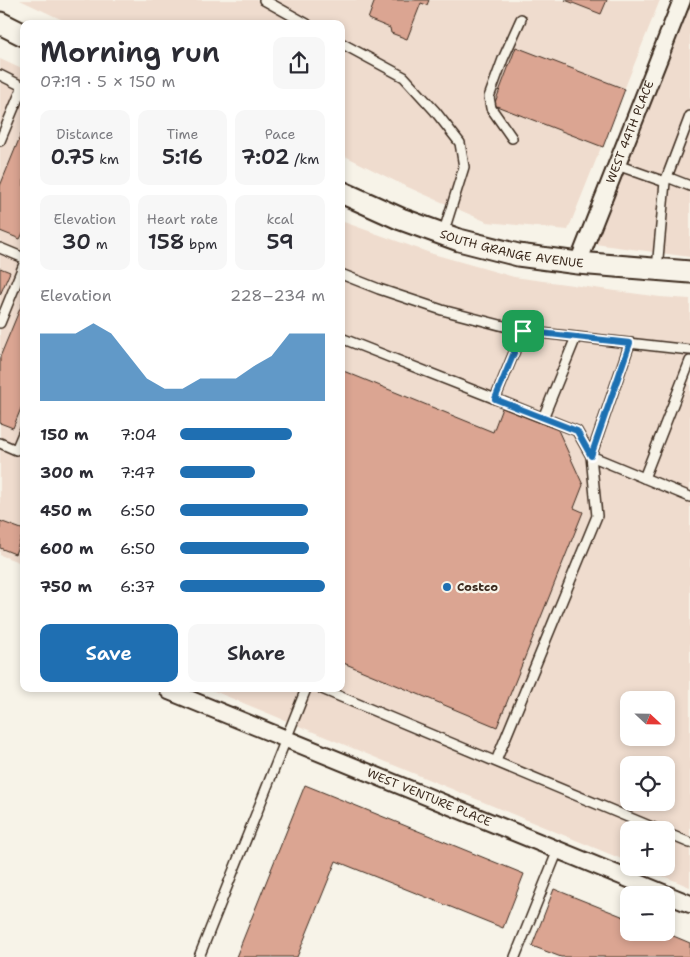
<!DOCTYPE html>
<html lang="en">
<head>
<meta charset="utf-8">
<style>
	body { margin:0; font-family:"Shantell Sans",sans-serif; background:#f7f7f7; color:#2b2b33; height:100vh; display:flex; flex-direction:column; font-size:19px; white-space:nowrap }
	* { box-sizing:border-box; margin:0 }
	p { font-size:16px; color:#7c7c81 }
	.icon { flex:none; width:28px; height:28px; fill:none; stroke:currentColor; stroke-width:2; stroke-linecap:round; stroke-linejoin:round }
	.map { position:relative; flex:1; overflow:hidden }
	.details { position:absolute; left:20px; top:20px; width:325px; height:672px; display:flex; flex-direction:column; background:#fff; border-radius:10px; box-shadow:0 2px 8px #0003 }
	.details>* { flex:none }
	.needle { width:32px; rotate:112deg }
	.tools { position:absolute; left:620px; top:691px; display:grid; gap:10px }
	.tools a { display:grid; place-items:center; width:55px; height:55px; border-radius:10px; background:#fff; box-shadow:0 2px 8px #0003; font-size:25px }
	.pin { position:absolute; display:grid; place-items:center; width:42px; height:42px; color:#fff; margin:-21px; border-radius:10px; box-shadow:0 2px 8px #0006 }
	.round { display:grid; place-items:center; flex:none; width:52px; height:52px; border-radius:10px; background:#f7f7f7 }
	.summary { display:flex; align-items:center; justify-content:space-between; height:85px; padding:0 20px }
	h1 { font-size:28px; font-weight:600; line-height:38px }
	.stats { display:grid; grid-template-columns:repeat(3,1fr); gap:8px; height:85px; padding:5px 20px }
	.stats div { display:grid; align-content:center; border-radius:10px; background:#f7f7f7; text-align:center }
	.stats b { font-size:21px; font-weight:600 }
	.stats small { font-size:14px; font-weight:400 }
	.stats p { font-size:14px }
	.chart { height:140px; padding:10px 20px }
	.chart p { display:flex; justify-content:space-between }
	.chart svg { width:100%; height:90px; margin-top:5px; fill:#1f6fb2; opacity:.7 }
	.button { display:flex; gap:10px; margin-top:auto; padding:10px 20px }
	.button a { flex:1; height:58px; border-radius:10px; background:#1f6fb2; color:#fff; font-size:20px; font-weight:600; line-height:58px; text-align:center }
	.button a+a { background:#f7f7f7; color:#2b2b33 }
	ul { padding:0 20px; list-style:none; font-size:16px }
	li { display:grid; grid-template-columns:80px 60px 1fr; align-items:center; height:38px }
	li i { height:12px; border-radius:6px; background:#1f6fb2 }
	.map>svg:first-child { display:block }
	.built { fill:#efdcce; fill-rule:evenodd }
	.building { fill:#dba592; stroke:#3b2a1e }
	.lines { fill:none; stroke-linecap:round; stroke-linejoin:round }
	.service-casing { stroke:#3b2a1e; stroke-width:12 }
	.minor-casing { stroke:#3b2a1e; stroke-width:20 }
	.tertiary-casing { stroke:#3b2a1e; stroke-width:25 }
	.service { stroke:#f7f3e8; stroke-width:9 }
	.minor { stroke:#f7f3e8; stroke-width:16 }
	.tertiary { stroke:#f7f3e8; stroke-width:21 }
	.route-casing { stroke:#fff; stroke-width:10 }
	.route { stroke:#1f6fb2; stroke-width:6 }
	.poi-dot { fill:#1f6fb2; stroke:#f7f3e8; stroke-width:2 }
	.labels { text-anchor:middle; stroke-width:4.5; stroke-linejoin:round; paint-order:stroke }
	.street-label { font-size:12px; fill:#3b2a1e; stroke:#f7f3e8 }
	.poi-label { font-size:12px; font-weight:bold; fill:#3b2a1e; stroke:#f7f3e8; text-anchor:start }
</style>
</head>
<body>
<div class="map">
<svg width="690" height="957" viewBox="0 0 690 957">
	<rect width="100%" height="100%" fill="#f7f3e8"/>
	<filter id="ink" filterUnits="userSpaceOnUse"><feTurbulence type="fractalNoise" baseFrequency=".02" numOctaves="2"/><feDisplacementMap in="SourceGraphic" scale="10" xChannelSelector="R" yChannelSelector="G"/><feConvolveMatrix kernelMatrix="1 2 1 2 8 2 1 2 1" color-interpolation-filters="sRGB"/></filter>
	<g filter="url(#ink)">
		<g class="built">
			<path d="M20 0H660L568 230 487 222 403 185 341 154V24H71Z"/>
			<path d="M690 7V257L595 244Z"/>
			<path d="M0 59 24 70V564L0 555Z"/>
			<path d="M341 221 433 254 514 277 660 297 690 299V887L643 868H666V830H629V862L209 689H341ZM629 700H666V738H629ZM629 765H666V802H629Z"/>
		</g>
		<g class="building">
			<path d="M375 0H429L427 5 421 3 407 39 391 33 390 28 368 19Z"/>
			<path d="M565 0H607L601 14Z"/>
			<path d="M516 47 625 89 603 147 494 105Z"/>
			<path d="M24 127V231L20 239 0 231V186Z"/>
			<path d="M0 268 10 272 0 295Z"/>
			<path d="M24 299V401L13 428 0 423V357Z"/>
			<path d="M341 370 493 432 502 408 558 430 583 485 574 508 583 512 497 727 341 662Z"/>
			<path d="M0 521 24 530 15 554 0 548Z"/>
			<path d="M305 785 524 874 503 928 336 861 297 957H236Z"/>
			<path d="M554 889 629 919V932H664L690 943V957H561L532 946Z"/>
		</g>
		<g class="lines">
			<defs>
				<g id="service">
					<path d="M264 0 307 24"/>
					<path d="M341 43 404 77 435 111 460 143 464 167 443 234"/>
					<path d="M0 75 24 87"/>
					<path d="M512 138 491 108 489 97 503 59 521 19"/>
					<path d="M0 141 23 86"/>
					<path d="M617 165 665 182"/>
					<path d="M667 177 690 186"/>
					<path d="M0 248 24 258"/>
					<path d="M657 269 665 182 690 116"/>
					<path d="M341 274 379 289 442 310 523 331 690 350"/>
					<path d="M0 323 24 264"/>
					<path d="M341 338 577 431 591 456 597 516 496 761"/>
					<path d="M630 343 591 456 690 497"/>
					<path d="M495 399 523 331"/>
					<path d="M543 418 576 337"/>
					<path d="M0 443 16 450 24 431"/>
					<path d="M644 478 690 361"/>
					<path d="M322 689 659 830"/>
					<path d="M666 833 690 843"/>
					<path d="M199 957 306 689"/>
					<path d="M515 957 558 850"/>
				</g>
				<g id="minor">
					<path id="s1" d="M578 263 682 0"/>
					<path id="s2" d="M169 691 690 904"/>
				</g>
				<g id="tertiary">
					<path d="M0 23 24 35"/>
					<path id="s3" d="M341 192 401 219 459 240 518 255 578 263 690 272"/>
				</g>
			</defs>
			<use href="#service" class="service-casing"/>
			<use href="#minor" class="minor-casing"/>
			<use href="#tertiary" class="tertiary-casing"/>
			<use href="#service" class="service"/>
			<use href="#minor" class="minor"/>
			<use href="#tertiary" class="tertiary"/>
		</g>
	</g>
	<g class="lines" filter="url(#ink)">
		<defs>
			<path id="route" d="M523 331 630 343 591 456 577 431 495 399Z"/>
		</defs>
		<use href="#route" class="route-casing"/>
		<use href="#route" class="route"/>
	</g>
	<circle class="poi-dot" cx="447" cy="587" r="5"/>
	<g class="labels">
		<g class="street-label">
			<text dy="4" stroke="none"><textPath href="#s1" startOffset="141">WEST 44TH PLACE</textPath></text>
			<text dy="4" stroke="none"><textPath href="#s3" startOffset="181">SOUTH GRANGE AVENUE</textPath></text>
			<text dy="4" stroke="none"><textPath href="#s2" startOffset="281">WEST VENTURE PLACE</textPath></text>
		</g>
		<g class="poi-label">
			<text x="457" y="591">Costco</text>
		</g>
	</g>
</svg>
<div class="tools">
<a><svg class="needle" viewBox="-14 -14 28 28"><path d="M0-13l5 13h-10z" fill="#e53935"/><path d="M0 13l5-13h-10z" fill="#7c7c81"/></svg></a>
<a><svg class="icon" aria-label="locate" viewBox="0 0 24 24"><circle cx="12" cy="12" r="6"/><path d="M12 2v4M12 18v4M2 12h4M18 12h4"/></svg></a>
<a>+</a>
<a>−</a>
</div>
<div class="pin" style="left:523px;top:331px;background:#1e9e55"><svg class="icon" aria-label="arrive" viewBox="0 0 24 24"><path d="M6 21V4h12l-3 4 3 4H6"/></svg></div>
<section class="details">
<div class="summary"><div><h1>Morning run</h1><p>07:19 · 5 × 150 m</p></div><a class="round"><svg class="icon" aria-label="share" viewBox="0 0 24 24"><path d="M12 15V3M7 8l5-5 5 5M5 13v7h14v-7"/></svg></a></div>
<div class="stats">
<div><p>Distance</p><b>0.75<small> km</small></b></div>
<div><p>Time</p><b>5:16</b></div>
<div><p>Pace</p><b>7:02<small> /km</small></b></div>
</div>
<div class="stats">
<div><p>Elevation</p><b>30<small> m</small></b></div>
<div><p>Heart rate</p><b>158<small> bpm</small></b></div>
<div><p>kcal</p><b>59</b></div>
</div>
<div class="chart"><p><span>Elevation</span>228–234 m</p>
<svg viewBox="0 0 160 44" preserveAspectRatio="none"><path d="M0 44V11L10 11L20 11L30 6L40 11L50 22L60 33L70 38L80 38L90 33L100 33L110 33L120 27L130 22L140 11L150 11L160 11V44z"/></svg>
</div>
<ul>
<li><b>150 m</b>7:04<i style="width:77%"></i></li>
<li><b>300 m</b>7:47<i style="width:52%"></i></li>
<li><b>450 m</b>6:50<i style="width:88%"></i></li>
<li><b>600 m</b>6:50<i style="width:89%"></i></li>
<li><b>750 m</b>6:37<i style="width:100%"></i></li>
</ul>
<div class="button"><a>Save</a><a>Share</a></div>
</section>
</div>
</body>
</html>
